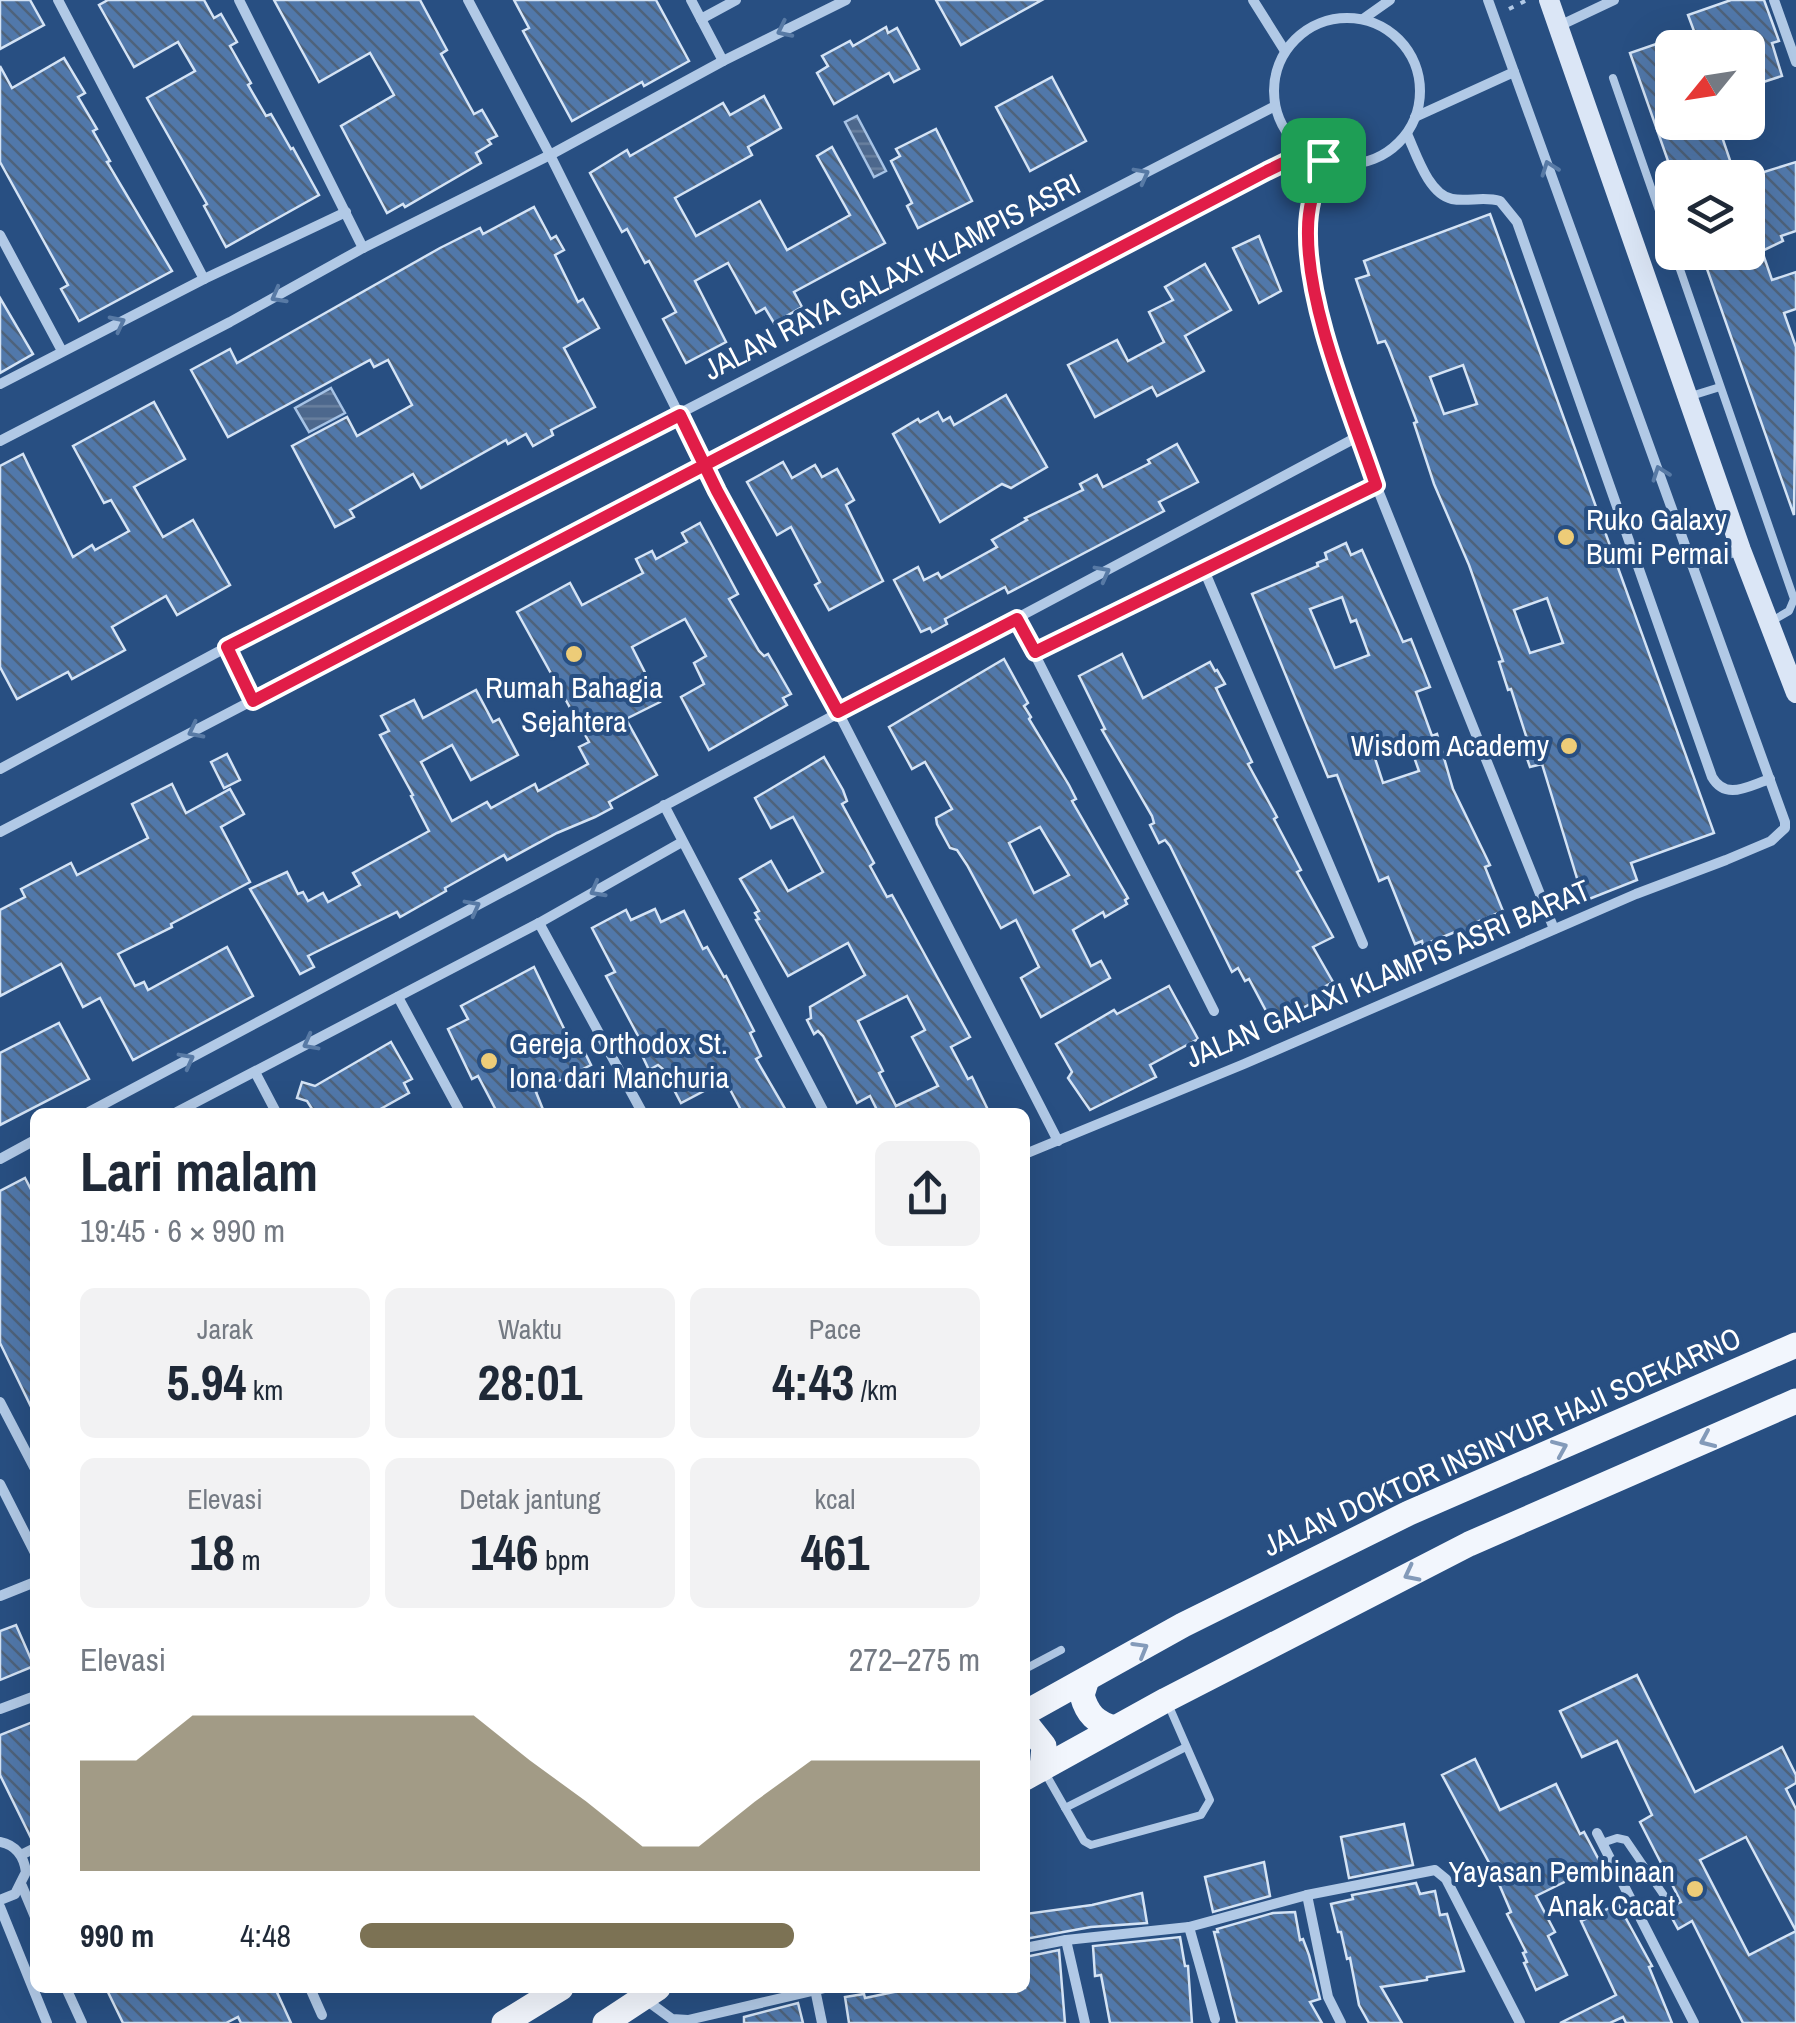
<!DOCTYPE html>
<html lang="id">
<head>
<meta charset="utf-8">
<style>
	body { margin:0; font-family:"Archivo Narrow",sans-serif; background:#f2f2f3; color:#1f2937; height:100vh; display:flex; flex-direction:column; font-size:38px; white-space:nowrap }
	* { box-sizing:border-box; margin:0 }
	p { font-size:32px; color:#747a83 }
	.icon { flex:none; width:55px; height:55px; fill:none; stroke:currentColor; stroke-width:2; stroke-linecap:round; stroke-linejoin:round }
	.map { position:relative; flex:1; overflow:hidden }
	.details { position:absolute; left:30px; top:1108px; width:1000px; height:885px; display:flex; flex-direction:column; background:#fff; border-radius:15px; box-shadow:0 10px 40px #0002 }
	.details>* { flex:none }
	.needle { width:65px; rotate:240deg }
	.controls { position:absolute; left:1655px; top:30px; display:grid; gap:20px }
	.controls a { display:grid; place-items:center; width:110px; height:110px; border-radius:15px; background:#fff; box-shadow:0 10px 40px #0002; font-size:50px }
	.pin { position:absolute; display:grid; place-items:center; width:85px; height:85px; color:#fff; margin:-42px; border-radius:20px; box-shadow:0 5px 15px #0006 }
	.round { display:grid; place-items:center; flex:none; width:105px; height:105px; border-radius:15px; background:#f2f2f3 }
	.summary { display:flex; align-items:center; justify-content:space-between; height:170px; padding:0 50px }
	h1 { font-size:55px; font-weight:700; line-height:75px }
	.figures { display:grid; grid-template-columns:repeat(3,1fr); gap:15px; height:170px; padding:10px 50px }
	.figures div { display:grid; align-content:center; border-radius:15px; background:#f2f2f3; text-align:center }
	.figures b { font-size:50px; font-weight:700 }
	.figures small { font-size:28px; font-weight:400 }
	.figures p { font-size:28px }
	.chart { height:280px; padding:20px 50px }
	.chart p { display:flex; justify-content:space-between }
	.chart svg { width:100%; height:180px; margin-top:10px; fill:#7c7254; opacity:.7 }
	ul { padding:0 50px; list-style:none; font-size:32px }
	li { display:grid; grid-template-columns:160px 120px 1fr; align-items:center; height:75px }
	li i { height:25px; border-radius:12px; background:#7c7254 }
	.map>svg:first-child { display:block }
	.water { fill:url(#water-rules); stroke:#a6c3e6; stroke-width:2.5 }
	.building { fill:url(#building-back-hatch); stroke:#d4e3f5; stroke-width:2.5; fill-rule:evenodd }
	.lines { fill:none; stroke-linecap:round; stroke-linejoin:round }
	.path { stroke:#b1c9e6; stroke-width:4; stroke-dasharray:5 8; stroke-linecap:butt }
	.service { stroke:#b1c9e6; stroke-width:8 }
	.minor { stroke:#b1c9e6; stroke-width:10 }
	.secondary { stroke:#dbe6f6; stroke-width:20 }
	.primary { stroke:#f2f6fd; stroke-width:25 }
	.oneway { stroke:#587aa5 }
	.oneway2 { stroke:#839ab9 }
	.route-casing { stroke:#fff; stroke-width:20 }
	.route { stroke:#e11d48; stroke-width:12 }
	.poi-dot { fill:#edcc78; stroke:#284f82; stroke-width:4 }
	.labels { text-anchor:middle; stroke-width:8; stroke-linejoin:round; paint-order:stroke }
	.street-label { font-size:30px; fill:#fff; stroke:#284f82 }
	.poi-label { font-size:30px; fill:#fff; stroke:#284f82; text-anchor:start }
</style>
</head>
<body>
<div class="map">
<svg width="1796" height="2023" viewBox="0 0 1796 2023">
	<defs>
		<pattern id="water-rules" width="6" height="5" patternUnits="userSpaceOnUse" patternTransform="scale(2.5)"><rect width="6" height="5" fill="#4d688d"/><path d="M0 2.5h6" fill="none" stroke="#687f9e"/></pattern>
		<pattern id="building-back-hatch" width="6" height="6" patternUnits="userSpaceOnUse" patternTransform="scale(2.5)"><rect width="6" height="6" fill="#5178aa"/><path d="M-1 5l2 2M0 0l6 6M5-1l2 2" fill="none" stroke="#4e627b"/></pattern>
	</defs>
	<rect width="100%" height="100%" fill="#284f82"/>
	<g class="water">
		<path d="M857 116 886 171 874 177 845 122Z"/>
		<path d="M331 388 345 413 309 432 295 408Z"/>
	</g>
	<g class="building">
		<path d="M0 0H30L44 25 0 49Z"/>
		<path d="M108 0H204L214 18 221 14 237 42 230 46 251 83 248 85 266 116 271 114 291 149 293 148 319 195 226 247 204 206 207 204 147 98 195 71 178 42 134 67 99 5Z"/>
		<path d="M274 0H420L447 50 441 54 474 114 482 110 497 136 488 140 491 144 476 153 481 163 405 207 403 204 387 213 341 126 394 95 370 53 319 82Z"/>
		<path d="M514 0H656L689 61 644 86 642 82 572 121 523 31 529 28Z"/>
		<path d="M936 0H1042L961 45Z"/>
		<path d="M1731 0H1764L1779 41 1772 43 1782 76 1748 87V48H1672V122H1717L1736 178H1674L1630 53 1694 31 1688 15Z"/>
		<path d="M886 27 888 33 897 28 919 69 894 82 889 73 834 104 817 73 828 66 822 56 850 41 853 46Z"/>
		<path d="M64 58 85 93 78 97 97 129 93 131 110 161 107 162 172 271 79 321 61 289 68 285 0 162V66L12 88Z"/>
		<path d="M1052 77 1086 141 1030 171 996 107Z"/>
		<path d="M764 96 781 128 748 147 752 155 675 198 696 236 760 201 787 250 850 215 817 156 832 147 885 243 794 292 802 307 774 323 765 308 756 313 728 263 695 281 726 342 686 363 663 319 676 312 649 261 645 263 627 229 622 232 590 173 627 150 630 156 723 103 730 115Z"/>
		<path d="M936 129 972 201 918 228 907 206 912 203 891 161 900 156 896 149Z"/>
		<path d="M1796 162V231L1781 236 1783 241 1762 251 1772 280 1796 272V309L1784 313 1796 347 1794 515 1701 252H1748V177Z"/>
		<path d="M534 207 551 239 556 236 564 250 555 255 578 302 583 299 599 328 564 348 595 407 551 430 553 435 533 446 526 434 508 444 506 440 421 488 413 474 350 510 354 517 335 527 292 446 347 417 357 436 412 405 388 360 374 367 370 360 228 437 191 370 230 349 237 363 440 248 480 228 483 234Z"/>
		<path d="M1490 214 1714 833 1631 863 1637 880 1584 901 1542 764 1530 767 1522 744 1528 742 1511 689 1508 690 1499 662 1503 661 1469 565 1434 484 1414 423 1417 422 1389 349 1385 341 1378 343 1356 279 1369 275 1364 261ZM1463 365 1477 404 1444 414 1430 377ZM1547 598 1563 643 1530 653 1514 610Z"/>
		<path d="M1259 236 1281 291 1259 303 1233 248Z"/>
		<path d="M1205 264 1231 310 1185 336 1204 371 1157 396 1152 387 1095 417 1068 365 1117 340 1128 361 1164 342 1149 312 1173 300 1165 287Z"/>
		<path d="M0 298 33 354 0 373Z"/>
		<path d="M1006 395 1047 467 1011 488 1002 484 940 522 893 434 918 419 920 422 938 412 943 421 950 417 954 425Z"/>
		<path d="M154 402 185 459 134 487 163 537 193 520 230 585 177 615 166 596 112 627 125 650 72 679 68 672 17 699 0 667V466L23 454 73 557 92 545 95 550 129 531 111 500 104 503 73 446Z"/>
		<path d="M1177 444 1198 482 1159 502 1164 511 1008 593 1005 587 945 619 947 624 932 632 930 628 921 632 894 580 918 567 924 580 938 573 941 578 997 547 992 540 1027 520 1025 518 1083 490 1080 484 1097 475 1103 487 1150 463 1148 460Z"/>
		<path d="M783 462 792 478 815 465 822 477 837 469 854 500 846 505 883 581 829 610 815 585 820 582 791 527 777 535 747 482Z"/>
		<path d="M700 523 738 594 729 599 759 651 764 656 768 654 791 694 783 698 787 705 709 750 681 697 704 684 694 663 706 656 685 619 632 647 660 702 626 719 657 775 609 802 612 808 595 817 557 833 507 860 504 855 445 888 446 891 400 917 397 912 308 956 314 967 300 974 250 889 287 872 298 894 303 892 308 901 323 893 328 902 360 885 353 873 429 831 411 796 413 795 380 735 389 731 381 716 414 700 423 718 476 690 493 722 499 719 518 755 471 780 452 745 421 762 452 821 487 802 491 808 535 784 538 791 588 764 579 747 589 742 517 612 570 583 582 605 643 573 636 559 652 551 656 559 687 542 682 533Z"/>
		<path d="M1346 543 1351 555 1362 550 1403 642 1411 639 1430 687 1416 692 1432 736 1437 734 1453 789 1490 865 1485 867 1503 911 1477 922 1479 929 1462 935 1460 930 1423 945 1422 941 1415 944 1388 877 1379 881 1337 775 1328 777 1252 594 1318 566 1317 563 1327 559 1325 553ZM1342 597 1351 622 1356 620 1369 655 1335 668 1310 609ZM1408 740 1419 771 1383 783 1373 752Z"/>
		<path d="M1122 654 1143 698 1210 662 1215 671 1217 670 1225 684 1216 688 1252 762 1248 764 1277 817 1274 819 1301 870 1297 872 1333 937 1313 947 1333 982 1324 987 1333 1002 1318 1010 1314 1002 1273 1024 1249 979 1245 981 1238 968 1232 972 1170 846 1165 840 1159 843 1150 825 1154 823 1152 816 1102 730 1105 729 1079 676Z"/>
		<path d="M1004 659 1028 703 1024 706 1031 717 1029 719 1069 785 1076 799 1072 801 1128 898 1125 900 1127 904 1105 917 1103 912 1073 930 1091 966 1101 961 1110 978 1041 1017 1021 978 1039 967 1016 920 1001 928 967 865 957 850 950 848 937 824 936 818 952 809 925 762 912 769 889 727ZM1040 827 1069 875 1034 893 1009 843Z"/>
		<path d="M227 754 240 780 224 788 211 762Z"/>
		<path d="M824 757 843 790 847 801 842 804 874 863 870 866 887 897 892 895 970 1037 951 1047 968 1079 972 1077 989 1112H878L870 1096 857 1103 823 1036 818 1031 814 1034 807 1020 811 1018 810 1007 865 975 848 943 788 976 756 920 759 919 755 913 759 911 740 879 771 861 788 891 823 872 793 817 771 828 755 798ZM907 996 925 1030 912 1037 938 1086 896 1106 879 1073 883 1071 858 1021Z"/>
		<path d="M172 784 186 813 230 789 244 814 221 827 250 882 171 924 172 927 118 954 135 986 144 982 148 990 227 947 253 996 133 1060 100 998 83 1007 61 964 0 996V910L25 897 21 889 71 863 77 875 148 838 132 804Z"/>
		<path d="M655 909 661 922 684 911 703 949 707 947 724 977 726 976 754 1031 750 1033 761 1056 756 1059 787 1112H742L725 1080 681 1103 663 1069 658 1065 649 1070 640 1051 645 1049 606 976 615 972 592 928 626 910 631 920Z"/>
		<path d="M534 967 570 1041 577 1037 591 1065 536 1092 544 1112H497L478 1076 472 1079 448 1029 468 1019 461 1006Z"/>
		<path d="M1169 986 1198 1039 1150 1065 1156 1077 1090 1110 1068 1078 1072 1072 1056 1044 1114 1010 1117 1014Z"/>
		<path d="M59 1023 89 1079 0 1125V1053Z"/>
		<path d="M391 1042 412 1079 404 1083 409 1093 375 1112H314L307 1101 297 1098 302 1082 315 1086Z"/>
		<path d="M25 1178 35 1197V1415L0 1343V1191Z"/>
		<path d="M16 1625 34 1666 0 1680V1631Z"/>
		<path d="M1637 1675 1695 1792 1782 1747 1796 1775V1783L1786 1789 1796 1809V2023H1743L1692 1921 1678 1929 1667 1909 1681 1902 1640 1822 1652 1815 1617 1741 1582 1757 1560 1711ZM1746 1837 1796 1931 1749 1955 1700 1860Z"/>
		<path d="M35 1721V1839L32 1840 0 1775V1735Z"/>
		<path d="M1475 1759 1500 1810 1556 1784 1580 1834 1584 1832 1601 1864 1536 1896 1555 1932 1548 1936 1567 1975 1536 1990 1524 1963 1527 1962 1523 1953 1526 1952 1507 1914 1511 1912 1493 1870 1442 1775Z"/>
		<path d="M1404 1824 1413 1865 1349 1878 1341 1837Z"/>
		<path d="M1264 1862 1270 1896 1213 1912 1205 1877Z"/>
		<path d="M1416 1883 1420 1894 1435 1891 1440 1915 1447 1914 1464 1971 1427 1977V1980L1381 1987 1402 2023H1369L1359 2005 1350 1958 1347 1959 1341 1932H1338L1331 1904 1353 1899 1352 1895Z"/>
		<path d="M1142 1893 1147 1923 1091 1927 1025 1939V1914L1092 1905Z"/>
		<path d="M1618 1904 1652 1966 1649 1967 1672 2023H1626L1623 2017 1610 2023H1560L1616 1995 1581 1921Z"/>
		<path d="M1295 1912 1300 1940 1303 1939 1309 1955 1320 1999 1310 2002 1322 2023H1237L1214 1932H1218L1217 1929 1273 1913Z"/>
		<path d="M1180 1937 1185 1966H1188L1192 2023H1110L1101 1975 1095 1976 1093 1946Z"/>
		<path d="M1059 1950 1065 2023H849L845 1997 864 1994 865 1998 913 1988H1025V1957Z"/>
		<path d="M106 1988H275L291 2023H241L238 2017 226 2023H123Z"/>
		<path d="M798 2003 803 2023H744V2017Z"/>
	</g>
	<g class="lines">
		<path class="path" d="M1509 9 1527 0"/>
		<g class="service">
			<path d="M1613 78 1672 248"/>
			<path d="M1674 252 1794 599 1789 611 1772 621"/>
			<path d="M1691 396 1720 387"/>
			<path d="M1025 1669 1061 1650"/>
			<path d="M1044 1771 1084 1841 1091 1845 1201 1815 1210 1800 1168 1704"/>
			<path d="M1065 1808 1186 1747"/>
			<path d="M1602 1843 1617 1838 1626 1840 1665 1897"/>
		</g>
		<g class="minor">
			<path d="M58 0 204 279"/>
			<path d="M239 0 363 248"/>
			<path d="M468 0 550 155 717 491 838 712 1058 1141"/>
			<path d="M691 0 723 61"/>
			<path d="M1253 0 1285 51"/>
			<path d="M1774 0 1796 62"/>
			<circle cx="1347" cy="91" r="73"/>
			<path d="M701 19 736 0"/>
			<path d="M1363 19 1390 0"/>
			<path d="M1559 26 1614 0"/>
			<path d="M1415 117 1514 72"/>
			<path d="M1407 134C1416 153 1428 194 1452 199 1468 202 1484 196 1500 201L1517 222 1712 777C1726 801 1748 786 1770 779"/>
			<path d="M1323 160 1311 202 1308 230 1312 281 1329 342 1376 485 1554 929"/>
			<path d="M0 235 62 351"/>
			<path d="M0 384 204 279 346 212"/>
			<path d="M0 441 230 322 363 248 550 155 723 61 846 0"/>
			<path d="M1693 565 1741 550"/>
			<path d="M1204 570 1363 944"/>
			<path d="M1017 619 1214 1011"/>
			<path d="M227 647 253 701"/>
			<path d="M1035 653 1376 485"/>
			<path d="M0 769 227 647 1275 106"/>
			<path d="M664 805 824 1112"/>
			<path d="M0 832 1306 152"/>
			<path d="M539 923 642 1112"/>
			<path d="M398 997 460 1112"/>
			<path d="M255 1072 276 1112"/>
			<path d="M89 1112 1359 436"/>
			<path d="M177 1112 539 923 682 842"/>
			<path d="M1025 1154 1244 1064 1636 894 1726 860 1771 841 1785 828V822L1488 0"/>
			<path d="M0 1159 35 1140"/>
			<path d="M0 1402 35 1469"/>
			<path d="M0 1484 35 1553"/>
			<path d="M0 1596 35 1582"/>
			<path d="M0 1709 35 1696"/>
			<path d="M1597 1833 1694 2023"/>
			<path d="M0 1842C16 1845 24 1857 26 1872L15 1894 0 1900"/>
			<path d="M21 1855 35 1848"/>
			<path d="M22 1886 35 1917"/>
			<path d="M1307 1895 1328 1997 1341 2023"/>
			<path d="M0 1907 47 2023"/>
			<path d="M1189 1927 1215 2019"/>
			<path d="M1066 1940 1085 2023"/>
			<path d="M1025 1948 1066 1940 1189 1927 1307 1895 1435 1870 1446 1879 1520 2023"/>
			<path d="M66 1988 82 2023"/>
			<path d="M310 1988 322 2015"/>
			<path d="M815 1989 822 2023"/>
			<path d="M646 2000 672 2019 688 2020 825 1988"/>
		</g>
		<path class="secondary" d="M1549 0 1741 550 1796 693"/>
		<g class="primary">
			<path d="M1087 1679 1082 1695C1087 1714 1096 1723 1115 1728"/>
			<path d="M1025 1713 1183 1625 1409 1513 1796 1345"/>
			<path d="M1025 1722 1044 1746 1042 1769"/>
			<path d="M1025 1778 1166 1700 1469 1544 1796 1401"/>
			<path d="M504 2023 561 1988"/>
			<path d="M605 2023 658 1988"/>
		</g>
	</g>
	<defs><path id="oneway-chevron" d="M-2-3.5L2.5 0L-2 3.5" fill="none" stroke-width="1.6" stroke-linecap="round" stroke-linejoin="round" transform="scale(2.5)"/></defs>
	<g class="oneway">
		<use href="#oneway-chevron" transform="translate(784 30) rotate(154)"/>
		<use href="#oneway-chevron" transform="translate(1549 168) rotate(-110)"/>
		<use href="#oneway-chevron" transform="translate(1142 175) rotate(-28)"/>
		<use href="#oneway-chevron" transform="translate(278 296) rotate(151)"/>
		<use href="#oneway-chevron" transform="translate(118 323) rotate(-27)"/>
		<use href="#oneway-chevron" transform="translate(1660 473) rotate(-110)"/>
		<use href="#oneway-chevron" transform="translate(1103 573) rotate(-28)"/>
		<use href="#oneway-chevron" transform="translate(195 731) rotate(153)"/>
		<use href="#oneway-chevron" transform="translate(597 890) rotate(151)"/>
		<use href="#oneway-chevron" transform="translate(473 907) rotate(-28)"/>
		<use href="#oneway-chevron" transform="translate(310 1043) rotate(152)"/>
		<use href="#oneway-chevron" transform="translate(187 1060) rotate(-28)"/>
	</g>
	<g class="oneway2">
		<use href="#oneway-chevron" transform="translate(1707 1440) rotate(156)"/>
		<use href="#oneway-chevron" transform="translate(1560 1448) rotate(-23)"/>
		<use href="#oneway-chevron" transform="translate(1411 1574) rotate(153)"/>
		<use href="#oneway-chevron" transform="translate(1141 1649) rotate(-30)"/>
	</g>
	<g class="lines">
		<defs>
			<path id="route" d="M1323 160 1306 152 1267 171 253 701 227 647 680 415 717 491 838 712 1017 619 1035 652 1376 485C1351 411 1306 306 1308 229 1308 205 1316 183 1323 160"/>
		</defs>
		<use href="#route" class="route-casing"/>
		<use href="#route" class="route"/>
	</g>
	<g class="poi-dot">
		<circle cx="1566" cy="537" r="10"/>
		<circle cx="574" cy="654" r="10"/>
		<circle cx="1569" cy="746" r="10"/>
		<circle cx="489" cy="1061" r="10"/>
		<circle cx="1695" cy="1889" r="10"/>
	</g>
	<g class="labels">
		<g class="street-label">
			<text transform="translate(892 277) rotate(-27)" y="10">JALAN RAYA GALAXI KLAMPIS ASRI</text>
			<text transform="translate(1388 974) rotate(-23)" y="10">JALAN GALAXI KLAMPIS ASRI BARAT</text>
			<text transform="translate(1502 1442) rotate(-24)" y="10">JALAN DOKTOR INSINYUR HAJI SOEKARNO</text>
		</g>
		<g class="poi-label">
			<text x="1586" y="530">Ruko Galaxy<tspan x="1586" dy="34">Bumi Permai</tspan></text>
			<text x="574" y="698" text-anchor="middle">Rumah Bahagia<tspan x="574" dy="34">Sejahtera</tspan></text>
			<text x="1549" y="756" text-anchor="end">Wisdom Academy</text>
			<text x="509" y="1054">Gereja Orthodox St.<tspan x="509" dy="34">Iona dari Manchuria</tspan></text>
			<text x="1675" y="1882" text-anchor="end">Yayasan Pembinaan<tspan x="1675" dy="34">Anak Cacat</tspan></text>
		</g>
	</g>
</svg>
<div class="controls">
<a><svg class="needle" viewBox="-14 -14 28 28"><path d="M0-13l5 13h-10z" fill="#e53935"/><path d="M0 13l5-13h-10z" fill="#747a83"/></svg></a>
<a><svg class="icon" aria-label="layers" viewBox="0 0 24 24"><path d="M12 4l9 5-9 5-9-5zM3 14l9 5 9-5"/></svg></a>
</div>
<div class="pin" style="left:1323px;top:160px;background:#1e9e55"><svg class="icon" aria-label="arrive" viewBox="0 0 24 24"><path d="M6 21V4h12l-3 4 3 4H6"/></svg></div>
<section class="details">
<div class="summary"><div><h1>Lari malam</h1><p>19:45 · 6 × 990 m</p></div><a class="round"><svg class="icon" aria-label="share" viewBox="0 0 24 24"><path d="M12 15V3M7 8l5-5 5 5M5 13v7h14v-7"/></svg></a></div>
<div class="figures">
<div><p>Jarak</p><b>5.94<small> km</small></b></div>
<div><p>Waktu</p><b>28:01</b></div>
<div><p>Pace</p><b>4:43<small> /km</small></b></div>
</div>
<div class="figures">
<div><p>Elevasi</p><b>18<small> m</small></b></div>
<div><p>Detak jantung</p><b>146<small> bpm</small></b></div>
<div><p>kcal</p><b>461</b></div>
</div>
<div class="chart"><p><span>Elevasi</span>272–275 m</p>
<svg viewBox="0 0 160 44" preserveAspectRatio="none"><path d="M0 44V17L10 17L20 6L30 6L40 6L50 6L60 6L70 6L80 17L90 27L100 38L110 38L120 27L130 17L140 17L150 17L160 17V44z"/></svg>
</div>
<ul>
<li><b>990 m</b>4:48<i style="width:70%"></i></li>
</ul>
</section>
</div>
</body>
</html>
